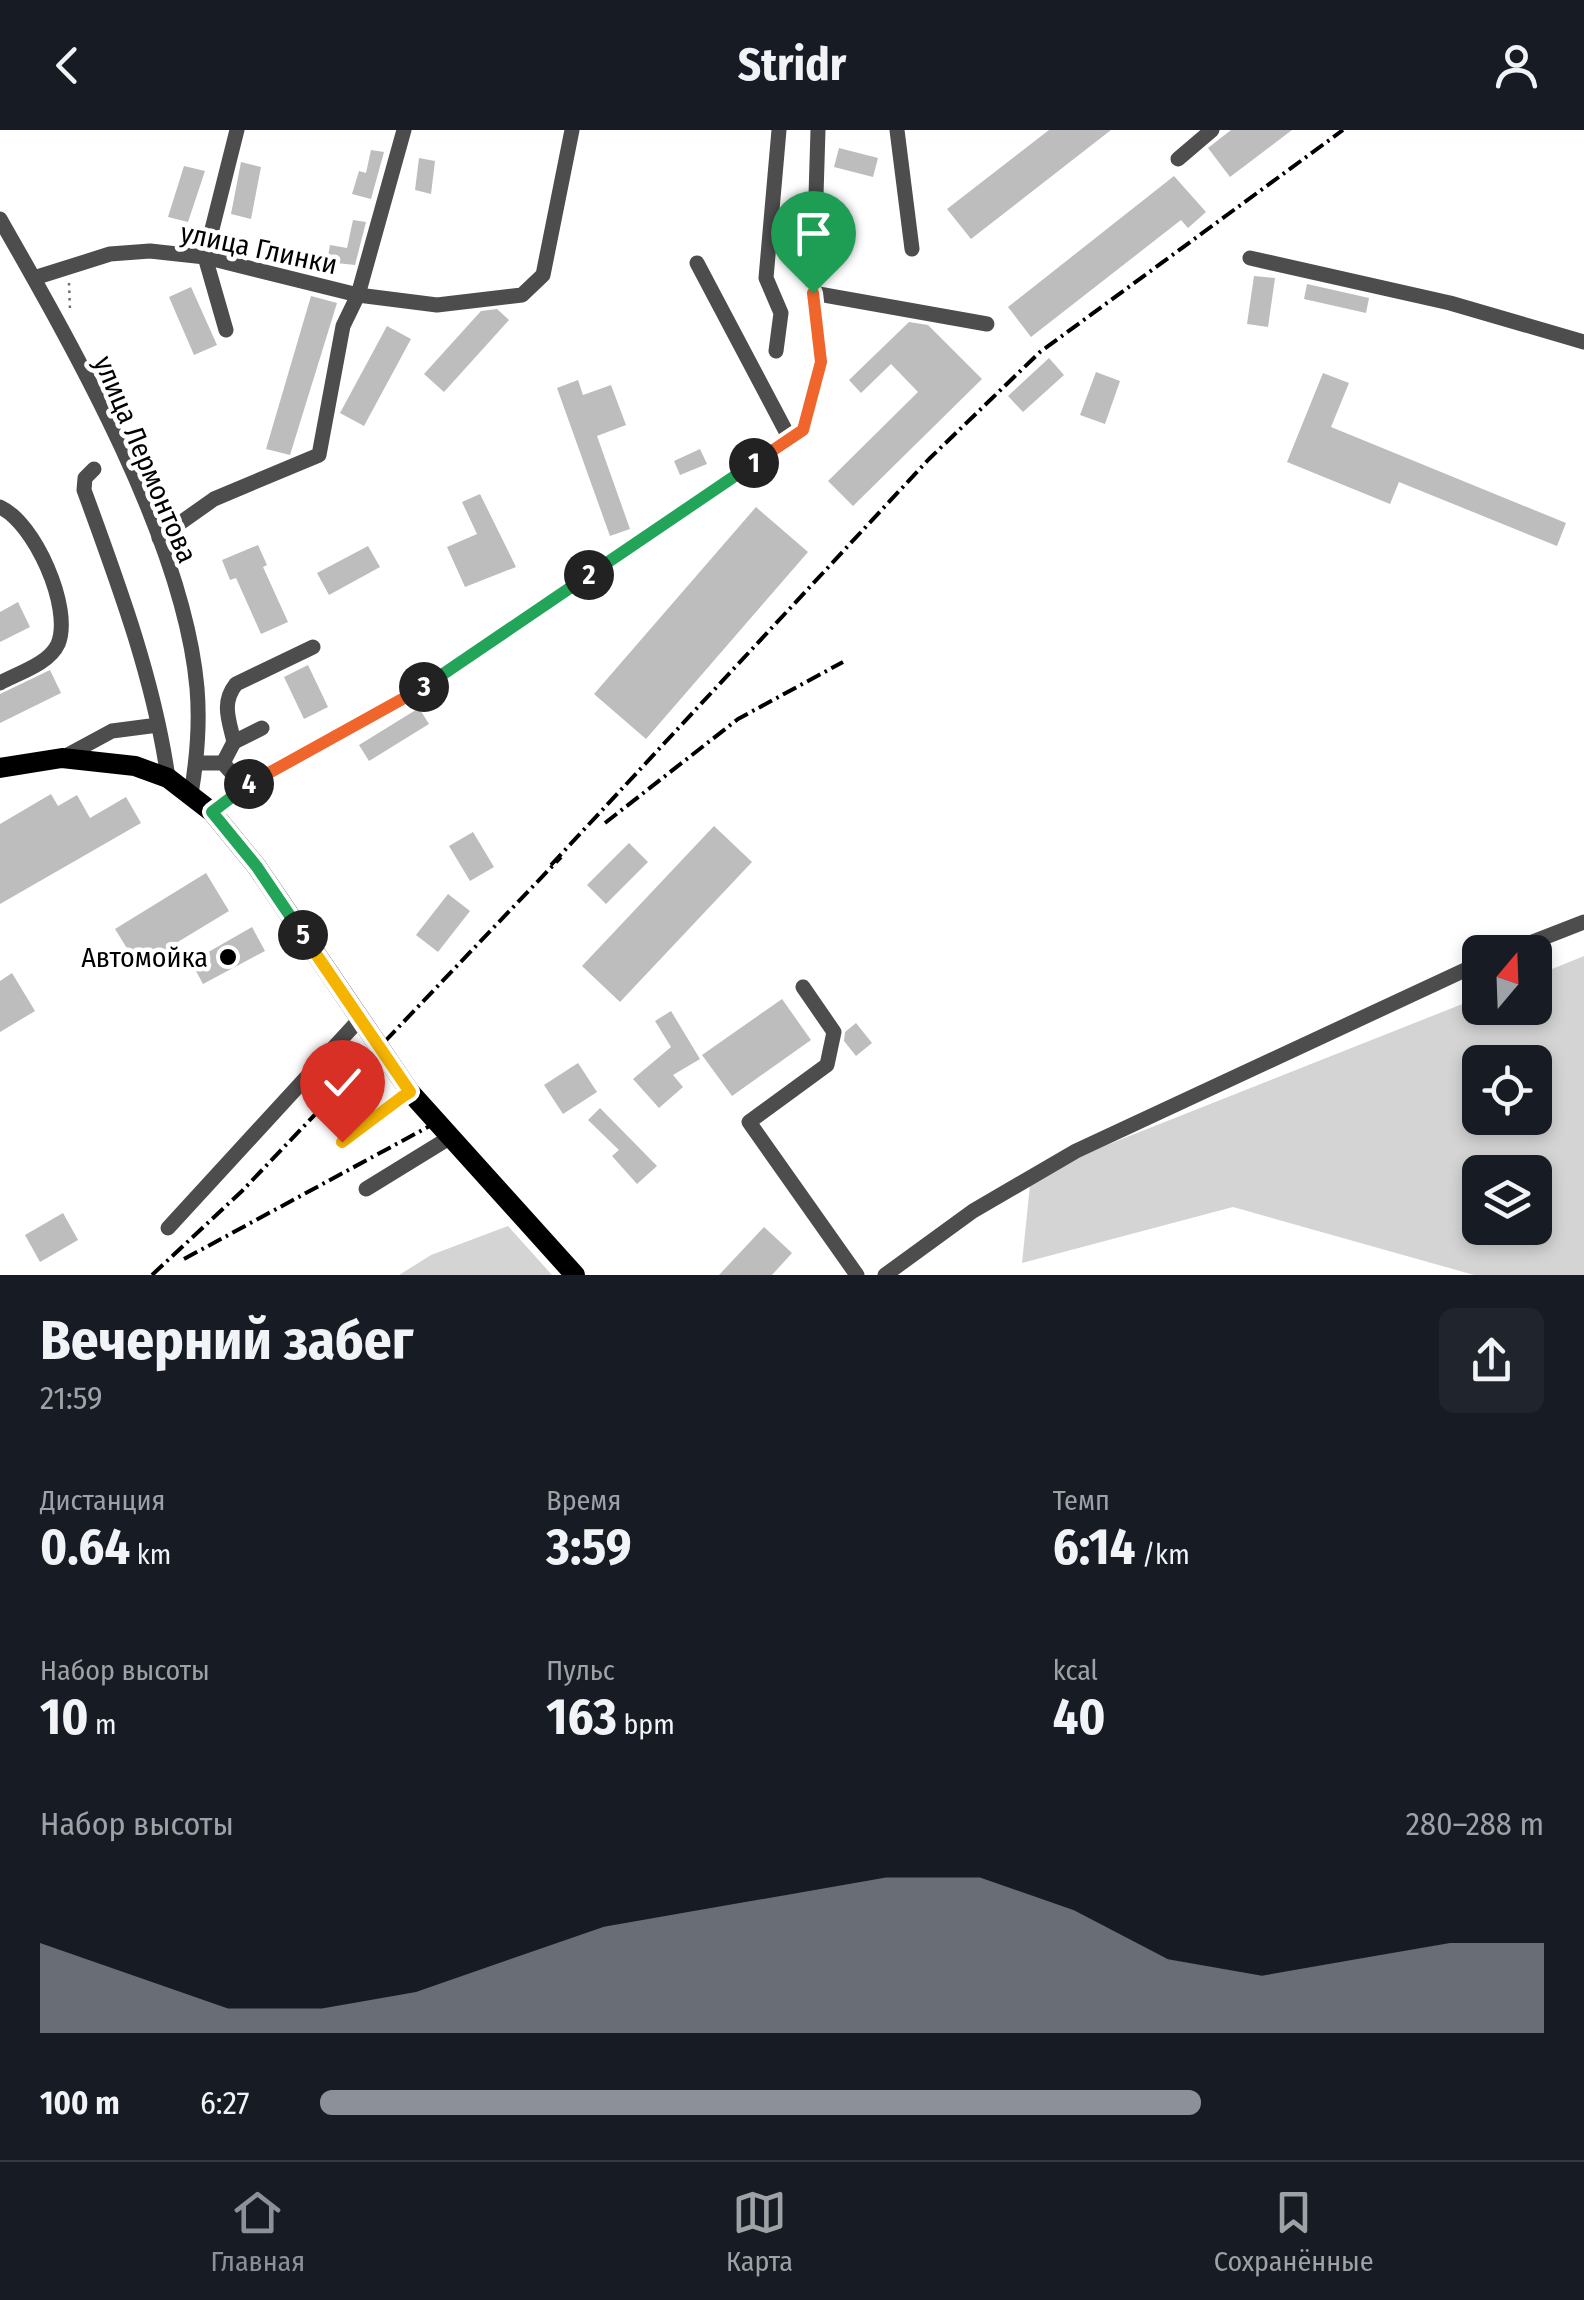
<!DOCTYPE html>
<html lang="ru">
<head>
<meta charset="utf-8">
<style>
	body { margin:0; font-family:"Fira Sans Condensed",sans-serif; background:#20242c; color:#f1f3f6; height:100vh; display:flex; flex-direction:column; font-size:38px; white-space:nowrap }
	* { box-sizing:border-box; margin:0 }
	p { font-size:32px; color:#9ea1a6 }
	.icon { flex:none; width:55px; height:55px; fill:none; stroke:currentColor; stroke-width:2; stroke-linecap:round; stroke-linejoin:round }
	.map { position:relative; height:1145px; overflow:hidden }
	.drawer { display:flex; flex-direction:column; background:#171b24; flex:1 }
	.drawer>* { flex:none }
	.needle { width:65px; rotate:19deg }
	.tools { position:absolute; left:1462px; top:805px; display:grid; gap:20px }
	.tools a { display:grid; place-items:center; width:90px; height:90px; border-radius:15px; background:#171b24; box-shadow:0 5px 15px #0003; font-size:50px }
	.pin { position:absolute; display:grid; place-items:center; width:85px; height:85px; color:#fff; margin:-102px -42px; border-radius:50% 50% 50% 0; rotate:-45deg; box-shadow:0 0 10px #0007 }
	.pin .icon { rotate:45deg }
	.km { position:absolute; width:50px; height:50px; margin:-25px; border-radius:50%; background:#222; color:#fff; font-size:28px; line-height:50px; text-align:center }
	.round { display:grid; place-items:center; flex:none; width:105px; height:105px; border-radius:15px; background:#20242c }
	.headline { display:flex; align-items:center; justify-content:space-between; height:170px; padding:0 40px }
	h1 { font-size:55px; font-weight:700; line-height:75px }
	.figures { display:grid; grid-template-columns:repeat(3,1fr); gap:15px; height:170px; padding:10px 40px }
	.figures div { display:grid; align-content:center }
	.figures b { font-size:50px; font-weight:700 }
	.figures small { font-size:28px; font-weight:400 }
	.figures p { font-size:28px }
	.chart { height:280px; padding:20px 40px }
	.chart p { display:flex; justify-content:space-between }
	.chart svg { width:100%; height:180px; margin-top:10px; fill:#8c9099; opacity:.7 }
	ul { padding:0 40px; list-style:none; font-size:32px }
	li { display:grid; grid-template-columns:160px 120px 1fr; align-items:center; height:75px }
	li i { height:25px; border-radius:12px; background:#8c9099 }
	header { display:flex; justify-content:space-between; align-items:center; height:130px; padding:0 40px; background:#171b24; font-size:45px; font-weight:700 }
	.dock { display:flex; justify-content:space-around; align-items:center; height:140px; border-top:2px solid #363941; background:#171b24; font-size:28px; color:#9ea1a6 }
	.dock a { display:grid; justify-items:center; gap:5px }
	.dock .active { color:#8c9099 }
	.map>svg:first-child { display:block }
	.green { fill:#d4d4d4; fill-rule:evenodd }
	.building { fill:#bdbdbd }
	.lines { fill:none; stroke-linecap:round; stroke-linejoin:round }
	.path { stroke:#6f6f6f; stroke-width:2.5; stroke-dasharray:2.5 5; stroke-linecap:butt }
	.minor { stroke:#4d4d4d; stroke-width:15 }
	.major { stroke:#000; stroke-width:20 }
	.rail { stroke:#000; stroke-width:4; stroke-dasharray:15 5 2.5 5; stroke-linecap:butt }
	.split-1-casing { stroke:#fff; stroke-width:20 }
	.split-2-casing { stroke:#fff; stroke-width:20 }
	.split-3-casing { stroke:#fff; stroke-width:20 }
	.split-4-casing { stroke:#fff; stroke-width:20 }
	.split-5-casing { stroke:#fff; stroke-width:20 }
	.split-6-casing { stroke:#fff; stroke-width:20 }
	.split-7-casing { stroke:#fff; stroke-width:20 }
	.split-1 { stroke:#f0652b; stroke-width:12 }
	.split-2 { stroke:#22a559; stroke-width:12 }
	.split-3 { stroke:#22a559; stroke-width:12 }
	.split-4 { stroke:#f0652b; stroke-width:12 }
	.split-5 { stroke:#22a559; stroke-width:12 }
	.split-6 { stroke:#f5b400; stroke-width:12 }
	.split-7 { stroke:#f5b400; stroke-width:12 }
	.poi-dot { fill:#000; stroke:#fff; stroke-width:4 }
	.labels { text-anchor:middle; stroke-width:9; stroke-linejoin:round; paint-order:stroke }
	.street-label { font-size:28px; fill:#000; stroke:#fff }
	.poi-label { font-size:28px; fill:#000; stroke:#fff; text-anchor:end }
</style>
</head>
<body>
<header><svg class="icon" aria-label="back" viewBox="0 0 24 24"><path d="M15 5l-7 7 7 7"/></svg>Stridr<svg class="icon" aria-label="person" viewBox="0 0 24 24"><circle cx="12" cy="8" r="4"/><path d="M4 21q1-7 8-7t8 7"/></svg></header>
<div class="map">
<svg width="1584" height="1145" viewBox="0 0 1584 1145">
	<rect width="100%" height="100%" fill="#fff"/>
	<g class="green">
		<path d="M1584 826V1145H1474L1233 1077 1022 1133 1031 1045 1480 867V878H1535V846ZM1480 932H1535V988H1480ZM1480 1042H1535V1098H1480Z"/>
		<path d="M508 1096 552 1145H399L431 1125Z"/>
	</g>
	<g class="building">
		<path d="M1049 0H1111L971 109 947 79Z"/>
		<path d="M1231 0H1292L1230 47 1208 18Z"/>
		<path d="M839 18 878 28 873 47 834 37Z"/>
		<path d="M371 20 384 22 371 69 352 64 359 41 366 43Z"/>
		<path d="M419 28 435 31 431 64 415 60Z"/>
		<path d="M241 32 261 37 251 89 231 84Z"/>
		<path d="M184 36 205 41 188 92 168 87Z"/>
		<path d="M1174 46 1206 82 1188 98 1181 90 1031 207 1008 177Z"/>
		<path d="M353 90 366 92 355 135 327 132 330 115 347 118Z"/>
		<path d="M1254 146 1275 148 1268 197 1247 194Z"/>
		<path d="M1307 154 1369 168 1366 183 1304 169Z"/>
		<path d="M191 157 217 215 194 225 169 167Z"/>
		<path d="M311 166 337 173 290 325 266 319Z"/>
		<path d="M497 179 509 190 444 262 424 244 481 181Z"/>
		<path d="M909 192 928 195 982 249 853 376 828 351 918 262 891 234 861 263 849 250Z"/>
		<path d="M387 196 411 209 364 296 340 283Z"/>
		<path d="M1049 228 1064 245 1023 282 1008 266Z"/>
		<path d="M1096 242 1120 251 1105 294 1080 285Z"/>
		<path d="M1323 243 1349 253 1331 297 1566 393 1557 416 1399 352 1390 374 1287 332Z"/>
		<path d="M578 250 583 265 611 255 626 295 597 306 630 399 610 406 557 258Z"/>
		<path d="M700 319 707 334 680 345 674 331Z"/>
		<path d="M480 364 516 437 465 457 447 417 477 404 462 372Z"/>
		<path d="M756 377 808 422 646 609 594 564Z"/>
		<path d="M258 415 267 435 263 437 288 492 261 504 236 448 230 450 222 430Z"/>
		<path d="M368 416 380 437 329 465 317 443Z"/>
		<path d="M18 472 30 497 0 512V482Z"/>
		<path d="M308 535 328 577 304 589 284 547Z"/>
		<path d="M50 540 61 563 0 593V564Z"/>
		<path d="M419 578 429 594 369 631 359 615Z"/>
		<path d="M51 664 58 676 77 665 90 688 126 667 141 693 0 774V694Z"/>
		<path d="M714 696 752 732 620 872 582 836Z"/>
		<path d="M473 702 494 737 470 751 449 716Z"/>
		<path d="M629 713 648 732 606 774 587 755Z"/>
		<path d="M206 743 229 781 138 836 115 799Z"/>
		<path d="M448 764 470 781 438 822 416 805Z"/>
		<path d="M252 797 265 821 203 854 191 832Z"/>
		<path d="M12 843 35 881 0 902V851Z"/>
		<path d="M782 869 811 910 732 966 702 925Z"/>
		<path d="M671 881 700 929 673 945 683 957 659 978 633 949 671 917 655 891Z"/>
		<path d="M856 893 872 913 856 926 844 911 845 902Z"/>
		<path d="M578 933 597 962 563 984 544 955Z"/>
		<path d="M600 978 657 1036 637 1054 612 1026 619 1020 588 990Z"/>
		<path d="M63 1083 78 1110 40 1132 25 1105Z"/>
		<path d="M764 1097 792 1123 772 1145H719Z"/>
	</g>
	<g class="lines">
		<path class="path" d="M69 153 70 180"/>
		<g class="minor">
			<path d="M897 0 912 119"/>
			<path d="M1178 29 1212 0"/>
			<path d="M0 89C73 217 184 410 197 558 200 593 197 629 191 664"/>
			<path d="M1250 128 1450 173 1584 212"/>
			<path d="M697 133 790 309"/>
			<path d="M34 148 110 124 150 121 205 127 358 165 437 175 522 165 543 145 572 0"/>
			<path d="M813 163 987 194"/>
			<path d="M226 200 205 127 237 0"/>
			<path d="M776 221 781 183 766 148 779 0"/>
			<path d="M94 339 85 348 84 360C118 453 154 549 168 648"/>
			<path d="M0 377C34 392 73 478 58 514 49 534 18 543 0 553"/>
			<path d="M159 408 214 369 319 325 343 196 358 165 404 0"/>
			<path d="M234 612 262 598"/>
			<path d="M62 628 112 601 158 595"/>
			<path d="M196 633H223L244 657"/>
			<path d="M223 633 234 612C229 590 221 573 236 554L313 517"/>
			<path d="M212 682 244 657 419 560 803 300 821 232 813 163 818 0"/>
			<path d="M1507 822 1584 792"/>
			<path d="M803 857 834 902 827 935 749 992 857 1145"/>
			<path d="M341 1012 410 962"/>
			<path d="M366 1059 449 1008"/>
			<path d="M168 1098 359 890"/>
			<path d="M885 1145 973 1081 1076 1021 1480 833"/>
		</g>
		<path class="major" d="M0 638 62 628 135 636 168 648 212 682 257 737 410 962 575 1145"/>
		<g class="rail">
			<path d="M605 693 738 589 843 532"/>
			<path d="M551 735 929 329 1040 222 1343 0"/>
			<path d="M184 1129 439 991"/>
			<path d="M152 1145 242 1061 561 727"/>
		</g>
	</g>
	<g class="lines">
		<defs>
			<path id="split-1" d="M754 333 803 300 821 232 813 163"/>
			<path id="split-2" d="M589 445 754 333"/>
			<path id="split-3" d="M424 557 589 445"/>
			<path id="split-4" d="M249 654 424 557"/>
			<path id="split-5" d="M249 654 212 682 257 737 303 805"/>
			<path id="split-6" d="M303 805 410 962 402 967"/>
			<path id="split-7" d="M342 1012 402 967"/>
		</defs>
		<use href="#split-1" class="split-1-casing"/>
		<use href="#split-2" class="split-2-casing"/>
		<use href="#split-3" class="split-3-casing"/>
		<use href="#split-4" class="split-4-casing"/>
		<use href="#split-5" class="split-5-casing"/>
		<use href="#split-6" class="split-6-casing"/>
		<use href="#split-7" class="split-7-casing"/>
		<use href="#split-1" class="split-1"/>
		<use href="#split-2" class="split-2"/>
		<use href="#split-3" class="split-3"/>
		<use href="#split-4" class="split-4"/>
		<use href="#split-5" class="split-5"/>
		<use href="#split-6" class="split-6"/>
		<use href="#split-7" class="split-7"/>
	</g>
	<circle class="poi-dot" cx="228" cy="827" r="10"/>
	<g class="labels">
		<g class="street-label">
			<text transform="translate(259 118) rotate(12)" y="10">улица Глинки</text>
			<text transform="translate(146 329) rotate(67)" y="10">улица Лермонтова</text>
		</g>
		<g class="poi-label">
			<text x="208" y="837">Автомойка</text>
		</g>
	</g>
</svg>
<div class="tools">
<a><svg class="needle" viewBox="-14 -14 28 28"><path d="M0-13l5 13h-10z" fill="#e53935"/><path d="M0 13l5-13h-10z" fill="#9ea1a6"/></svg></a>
<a><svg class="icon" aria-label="locate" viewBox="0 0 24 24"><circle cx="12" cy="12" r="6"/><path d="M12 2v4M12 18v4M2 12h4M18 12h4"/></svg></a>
<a><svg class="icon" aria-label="layers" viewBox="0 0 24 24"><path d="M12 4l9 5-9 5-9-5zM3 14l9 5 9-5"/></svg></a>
</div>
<div class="pin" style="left:813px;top:163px;background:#1e9e55"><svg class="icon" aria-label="arrive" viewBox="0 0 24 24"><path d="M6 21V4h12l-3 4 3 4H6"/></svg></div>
<div class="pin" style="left:342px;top:1012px;background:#d93025"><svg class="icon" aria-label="check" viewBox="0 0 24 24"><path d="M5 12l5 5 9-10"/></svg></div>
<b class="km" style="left:754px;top:333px">1</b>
<b class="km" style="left:589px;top:445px">2</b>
<b class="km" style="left:424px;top:557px">3</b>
<b class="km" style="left:249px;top:654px">4</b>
<b class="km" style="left:303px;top:805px">5</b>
</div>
<section class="drawer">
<div class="headline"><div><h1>Вечерний забег</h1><p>21:59</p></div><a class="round"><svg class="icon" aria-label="share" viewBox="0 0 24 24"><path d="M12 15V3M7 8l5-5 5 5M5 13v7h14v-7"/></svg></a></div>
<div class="figures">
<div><p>Дистанция</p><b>0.64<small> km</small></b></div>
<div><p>Время</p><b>3:59</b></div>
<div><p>Темп</p><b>6:14<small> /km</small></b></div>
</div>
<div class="figures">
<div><p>Набор высоты</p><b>10<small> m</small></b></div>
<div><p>Пульс</p><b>163<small> bpm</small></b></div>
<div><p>kcal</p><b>40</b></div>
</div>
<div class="chart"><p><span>Набор высоты</span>280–288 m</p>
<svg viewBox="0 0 160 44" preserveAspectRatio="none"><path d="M0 44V22L10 30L20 38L30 38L40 34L50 26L60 18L70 14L80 10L90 6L100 6L110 14L120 26L130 30L140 26L150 22L160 22V44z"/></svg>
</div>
<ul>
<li><b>100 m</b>6:27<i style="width:72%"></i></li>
</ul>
</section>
<nav class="dock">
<a class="active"><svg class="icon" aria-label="home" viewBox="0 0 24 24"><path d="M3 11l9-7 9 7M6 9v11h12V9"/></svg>Главная</a>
<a><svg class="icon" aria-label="map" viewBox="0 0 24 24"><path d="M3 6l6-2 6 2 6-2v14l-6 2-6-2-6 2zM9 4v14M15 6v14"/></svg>Карта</a>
<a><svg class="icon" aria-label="saved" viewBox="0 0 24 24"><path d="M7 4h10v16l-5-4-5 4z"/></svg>Сохранённые</a>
</nav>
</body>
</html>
